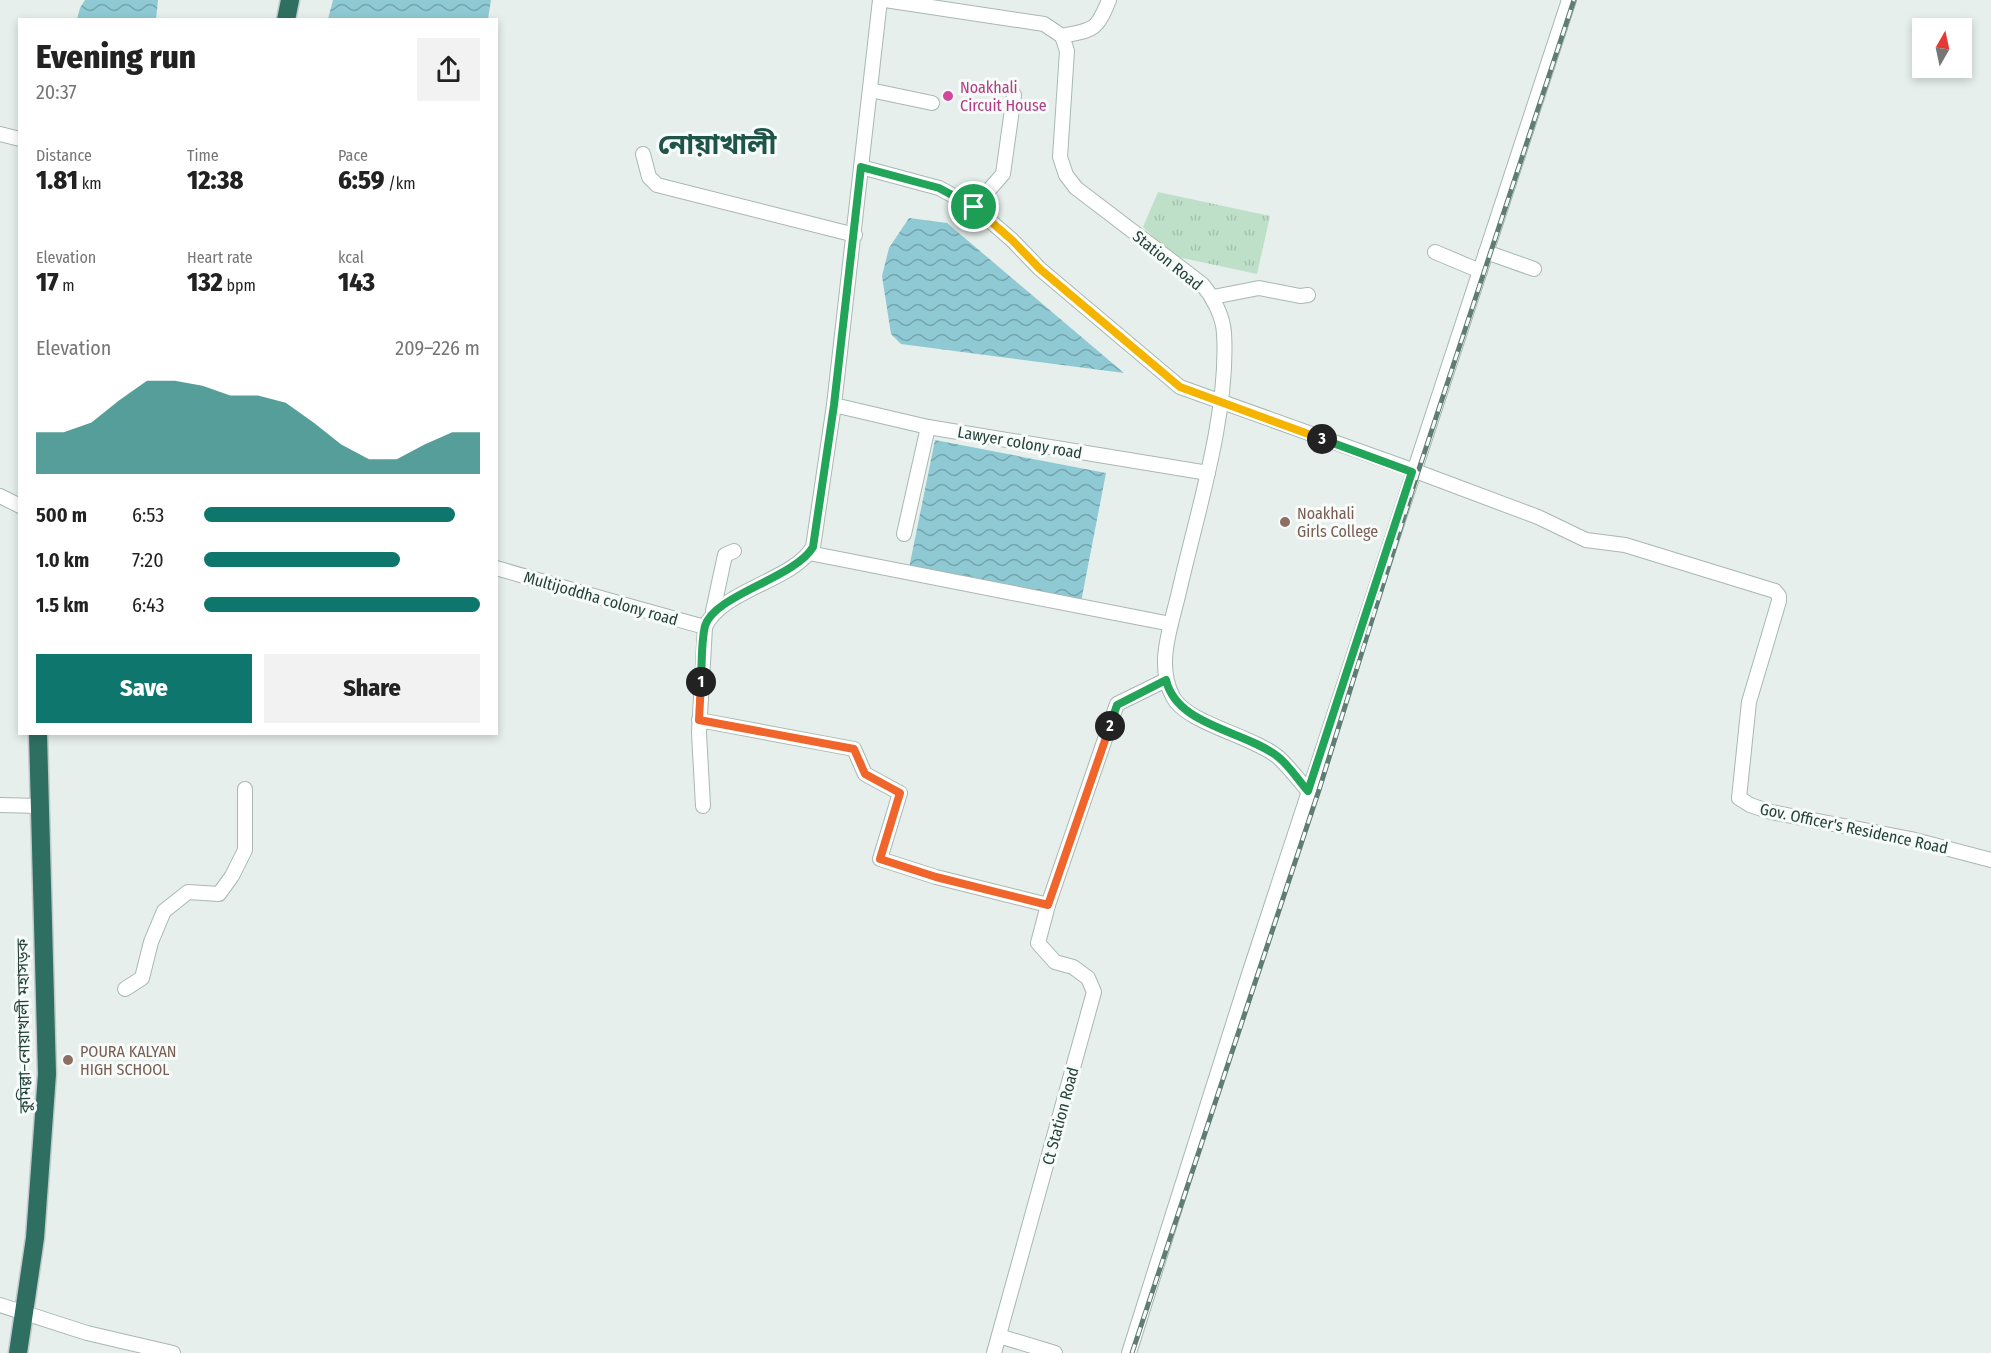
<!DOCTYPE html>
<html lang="en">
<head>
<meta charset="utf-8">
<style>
	body { margin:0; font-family:"Fira Sans Condensed","Noto Sans Bengali",sans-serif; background:#f2f2f2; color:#222; height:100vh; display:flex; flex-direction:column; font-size:22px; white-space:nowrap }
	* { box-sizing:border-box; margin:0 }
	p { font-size:20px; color:#767676 }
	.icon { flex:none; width:33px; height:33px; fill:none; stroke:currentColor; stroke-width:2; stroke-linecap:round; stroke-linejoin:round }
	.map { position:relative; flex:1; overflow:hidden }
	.side { position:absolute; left:18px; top:18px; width:480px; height:717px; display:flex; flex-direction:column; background:#fff; border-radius:0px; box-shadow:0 3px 9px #0003 }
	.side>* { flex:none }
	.needle { width:39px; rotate:9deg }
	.tools { position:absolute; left:1912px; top:18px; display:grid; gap:12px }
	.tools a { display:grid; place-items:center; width:60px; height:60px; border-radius:0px; background:#fff; box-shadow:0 3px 9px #0003; font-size:30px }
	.pin { position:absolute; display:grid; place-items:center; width:51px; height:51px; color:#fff; margin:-26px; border:3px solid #fff; border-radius:50%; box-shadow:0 2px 6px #0007 }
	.km { position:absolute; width:30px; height:30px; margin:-15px; border-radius:50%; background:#222; color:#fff; font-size:16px; line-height:30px; text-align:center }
	.round { display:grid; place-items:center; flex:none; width:63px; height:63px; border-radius:0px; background:#f2f2f2 }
	.summary { display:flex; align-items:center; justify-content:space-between; height:102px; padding:0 18px }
	h1 { font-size:33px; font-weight:800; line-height:45px }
	.stats { display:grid; grid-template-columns:repeat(3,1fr); gap:9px; height:102px; padding:6px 18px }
	.stats div { display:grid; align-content:center }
	.stats b { font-size:26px; font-weight:800 }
	.stats small { font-size:16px; font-weight:400 }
	.stats p { font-size:16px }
	.chart { height:168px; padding:12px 18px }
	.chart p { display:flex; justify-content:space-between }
	.chart svg { width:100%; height:108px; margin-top:6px; fill:#0f766e; opacity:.7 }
	.button { display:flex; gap:12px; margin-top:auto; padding:12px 18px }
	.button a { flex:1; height:69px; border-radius:0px; background:#0f766e; color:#fff; font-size:24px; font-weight:800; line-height:69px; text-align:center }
	.button a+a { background:#f2f2f2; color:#222 }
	ul { padding:0 18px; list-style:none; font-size:20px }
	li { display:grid; grid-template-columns:96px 72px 1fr; align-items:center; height:45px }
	li i { height:15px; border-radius:8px; background:#0f766e }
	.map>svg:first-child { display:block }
	.park { fill:url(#park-tufts) }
	.water { fill:url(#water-waves) }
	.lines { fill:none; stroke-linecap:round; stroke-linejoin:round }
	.minor-casing { stroke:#a8b8b2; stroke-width:16 }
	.highway-casing { stroke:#c2cac8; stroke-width:21 }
	.minor { stroke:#fff; stroke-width:14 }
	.highway { stroke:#2f6f62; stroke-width:18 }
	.rail-casing { stroke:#5f7d75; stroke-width:5 }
	.rail { stroke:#f7fbf9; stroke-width:3; stroke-dasharray:9; stroke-linecap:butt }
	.split-1-casing { stroke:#fff; stroke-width:12 }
	.split-2-casing { stroke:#fff; stroke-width:12 }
	.split-3-casing { stroke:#fff; stroke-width:12 }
	.split-4-casing { stroke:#fff; stroke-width:12 }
	.split-1 { stroke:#22a559; stroke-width:8 }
	.split-2 { stroke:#f0652b; stroke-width:8 }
	.split-3 { stroke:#22a559; stroke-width:8 }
	.split-4 { stroke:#f5b400; stroke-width:8 }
	.hotel-dot { fill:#d1479c; stroke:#f7fbf9; stroke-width:2 }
	.education-dot { fill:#8d6e63; stroke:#f7fbf9; stroke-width:2 }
	.labels { text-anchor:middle; stroke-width:6; stroke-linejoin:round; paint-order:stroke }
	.hotel-label { font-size:16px; fill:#b23c85; stroke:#f7fbf9; text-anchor:start }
	.street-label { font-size:16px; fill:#24423a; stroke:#f7fbf9 }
	.education-label { font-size:16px; fill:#785e54; stroke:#f7fbf9; text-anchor:start }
	.town-label { font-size:28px; font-weight:bold; fill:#1f5548; stroke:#f7fbf9 }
</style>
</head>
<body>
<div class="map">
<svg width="1991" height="1353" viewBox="0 0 1991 1353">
	<defs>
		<pattern id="park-tufts" width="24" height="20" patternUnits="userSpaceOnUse" patternTransform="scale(1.5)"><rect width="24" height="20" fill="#bfe0c8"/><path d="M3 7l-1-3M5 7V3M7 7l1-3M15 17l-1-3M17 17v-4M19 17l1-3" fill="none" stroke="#a4c1ad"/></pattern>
		<pattern id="water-waves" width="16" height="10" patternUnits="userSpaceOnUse" patternTransform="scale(1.5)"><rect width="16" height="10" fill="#8ec9d4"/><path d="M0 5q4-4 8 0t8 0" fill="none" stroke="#74a5ad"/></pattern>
	</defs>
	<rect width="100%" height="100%" fill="#e6efeb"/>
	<path class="park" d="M1158 192 1270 216 1257 274 1173 256 1143 227Z"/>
	<g class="water">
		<path d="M85 0H158L156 19H77L80 8Z"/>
		<path d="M333 0H491L488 19H328Z"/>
		<path d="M909 218 947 223 1124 373 901 344 891 334 882 276 889 248Z"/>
		<path d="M935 440 1106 473 1081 602 909 568Z"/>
	</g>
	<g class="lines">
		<defs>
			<g id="minor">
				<path d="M885 0 1044 24 1062 36 1067 51 1060 157 1066 175 1076 188 1202 284C1213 297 1223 316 1224 333 1229 415 1196 516 1178 596 1170 629 1156 666 1173 697 1186 723 1253 736 1278 757 1289 767 1299 780 1308 791"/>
				<path d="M1062 36C1094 29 1096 32 1109 0"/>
				<path d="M870 90 932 103"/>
				<path d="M0 134 20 139"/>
				<path d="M643 154 649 177 657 185 855 235"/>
				<path d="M861 167 939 188 974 207 1012 240 1040 269 1180 387 1418 472 1538 517 1586 540 1625 545 1775 591 1779 596V601L1749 702 1739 798 1750 805 1771 812 1911 839 1991 860"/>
				<path d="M974 207 1003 174 1014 95"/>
				<path d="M1435 252 1480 271"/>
				<path d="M1486 252 1534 269"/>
				<path d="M1213 297 1259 288 1300 296 1308 295"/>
				<path d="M834 405 928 427 1208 473"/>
				<path d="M0 496 20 506"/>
				<path d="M904 534 928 427"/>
				<path d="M809 553 1171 624"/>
				<path d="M496 568C566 588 635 608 705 627"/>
				<path d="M713 611 725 555 734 551"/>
				<path d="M699 720 854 749 865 774 900 793 880 859 936 877 1048 905 1117 704 1166 680"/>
				<path d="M0 805 40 806"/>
				<path d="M703 806 699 733 705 627C721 590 793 581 813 547L834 405 880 0"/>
				<path d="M125 989 142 978 151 942 164 911 188 892 219 894 232 876 245 850V789"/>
				<path d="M0 1305 87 1333 173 1353"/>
				<path d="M999 1336 1055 1353"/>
				<path d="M994 1353 1094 992 1088 978 1073 967 1055 962 1038 943 1048 905"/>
				<path d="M1129 1353 1248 977 1569 0"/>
			</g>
			<g id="highway">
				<path d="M286 20 290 0"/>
				<path d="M18 1353 35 1238 47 1074 38 734"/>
			</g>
		</defs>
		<use href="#minor" class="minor-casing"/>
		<use href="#highway" class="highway-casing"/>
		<use href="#minor" class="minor"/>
		<use href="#highway" class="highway"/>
		<defs>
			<path id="rail" d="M1132 1353 1319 790 1418 472 1574 0"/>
		</defs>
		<use href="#rail" class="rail-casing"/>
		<use href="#rail" class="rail"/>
	</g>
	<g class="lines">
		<defs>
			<path id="split-1" d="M701 682C702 664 701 643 705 626 714 595 795 578 813 547L834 405 861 167 939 188 974 207"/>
			<path id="split-2" d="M701 682 699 720 854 749 865 774 900 793 880 859 936 877 1048 905 1110 726"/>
			<path id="split-3" d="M1110 726 1117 705 1166 680C1177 726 1243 730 1277 756 1289 765 1298 780 1308 791L1412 472 1322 439"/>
			<path id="split-4" d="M974 207 1012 240 1040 269 1180 387 1322 439"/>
		</defs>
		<use href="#split-1" class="split-1-casing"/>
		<use href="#split-2" class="split-2-casing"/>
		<use href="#split-3" class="split-3-casing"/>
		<use href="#split-4" class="split-4-casing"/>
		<use href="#split-1" class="split-1"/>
		<use href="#split-2" class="split-2"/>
		<use href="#split-3" class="split-3"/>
		<use href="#split-4" class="split-4"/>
	</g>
	<circle class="hotel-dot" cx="948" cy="96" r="6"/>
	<g class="education-dot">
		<circle cx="1285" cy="522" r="6"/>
		<circle cx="68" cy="1060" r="6"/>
	</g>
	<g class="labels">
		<g class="hotel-label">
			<text x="960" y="93">Noakhali<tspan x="960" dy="18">Circuit House</tspan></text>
		</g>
		<g class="street-label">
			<text transform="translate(1168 260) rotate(39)" y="6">Station Road</text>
			<text transform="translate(1020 442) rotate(10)" y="6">Lawyer colony road</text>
			<text transform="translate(601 598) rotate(16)" y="6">Multijoddha colony road</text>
			<text transform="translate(1854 828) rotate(12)" y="6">Gov. Officer's Residence Road</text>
			<text transform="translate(23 1026) rotate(-91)" y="6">কুমিল্লা–নোয়াখালী মহাসড়ক</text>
			<text transform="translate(1060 1116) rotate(-75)" y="6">Ct Station Road</text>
		</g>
		<g class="education-label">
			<text x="1297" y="519">Noakhali<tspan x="1297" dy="18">Girls College</tspan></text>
			<text x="80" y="1057">POURA KALYAN<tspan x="80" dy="18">HIGH SCHOOL</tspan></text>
		</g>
		<g class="town-label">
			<text x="717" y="154">নোয়াখালী</text>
		</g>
	</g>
</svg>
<div class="tools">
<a><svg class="needle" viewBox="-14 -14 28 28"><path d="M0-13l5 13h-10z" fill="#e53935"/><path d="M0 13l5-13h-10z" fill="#767676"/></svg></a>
</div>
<div class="pin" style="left:974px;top:207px;background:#1e9e55"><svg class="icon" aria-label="arrive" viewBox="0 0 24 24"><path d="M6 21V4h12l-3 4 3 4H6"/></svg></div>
<b class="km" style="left:701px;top:682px">1</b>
<b class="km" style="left:1110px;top:726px">2</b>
<b class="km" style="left:1322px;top:439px">3</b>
<section class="side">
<div class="summary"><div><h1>Evening run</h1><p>20:37</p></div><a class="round"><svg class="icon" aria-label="share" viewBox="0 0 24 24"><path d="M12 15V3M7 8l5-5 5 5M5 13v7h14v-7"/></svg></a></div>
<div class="stats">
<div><p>Distance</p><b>1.81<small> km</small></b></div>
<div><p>Time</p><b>12:38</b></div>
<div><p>Pace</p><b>6:59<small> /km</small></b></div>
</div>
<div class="stats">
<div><p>Elevation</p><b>17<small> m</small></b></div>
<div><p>Heart rate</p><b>132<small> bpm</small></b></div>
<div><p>kcal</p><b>143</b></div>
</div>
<div class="chart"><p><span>Elevation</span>209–226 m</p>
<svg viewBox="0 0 160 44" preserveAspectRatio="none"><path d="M0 44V27L10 27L20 23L30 14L40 6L50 6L60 8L70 12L80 12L90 15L100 23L110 32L120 38L130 38L140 32L150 27L160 27V44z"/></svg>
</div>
<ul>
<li><b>500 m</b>6:53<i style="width:91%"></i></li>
<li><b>1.0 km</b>7:20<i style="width:71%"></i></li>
<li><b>1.5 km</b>6:43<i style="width:100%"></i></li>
</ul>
<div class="button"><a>Save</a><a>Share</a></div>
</section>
</div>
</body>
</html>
